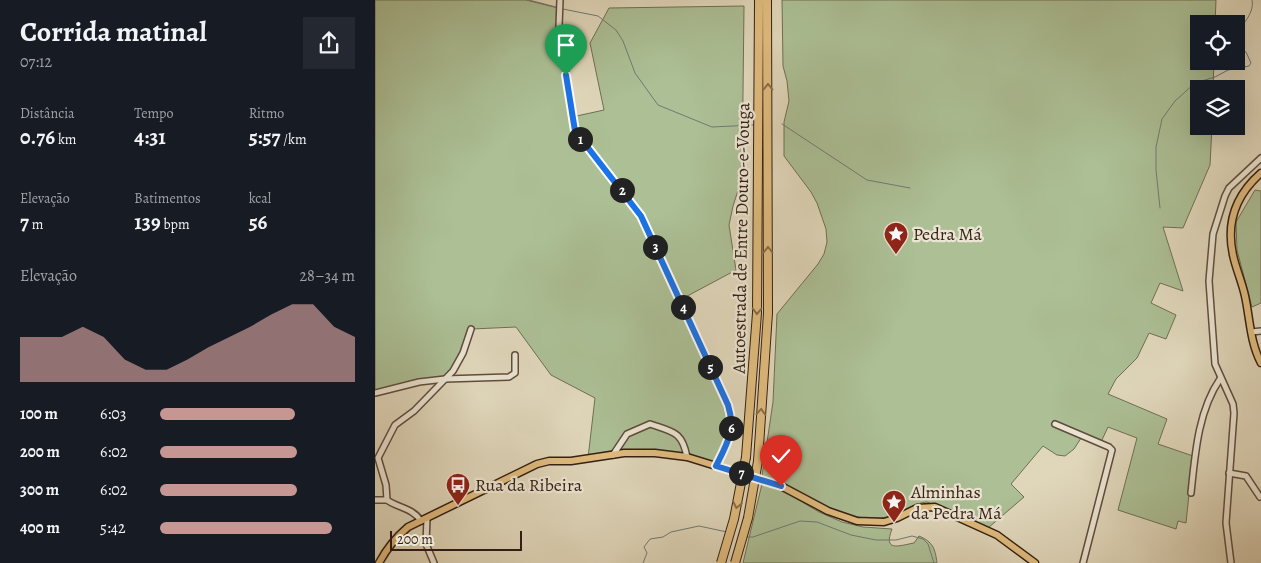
<!DOCTYPE html>
<html lang="pt">
<head>
<meta charset="utf-8">
<style>
	body { margin:0; font-family:Alegreya,serif; background:#242831; color:#f1f3f6; height:100vh; display:flex; flex-direction:column; font-size:19px; white-space:nowrap }
	* { box-sizing:border-box; margin:0 }
	p { font-size:16px; color:#9ea1a6 }
	.icon { flex:none; width:28px; height:28px; fill:none; stroke:currentColor; stroke-width:2; stroke-linecap:round; stroke-linejoin:round }
	.map { position:relative; flex:1; overflow:hidden }
	.details { display:flex; flex-direction:column; background:#171b24; width:375px }
	.details>* { flex:none }
	.buttons { position:absolute; left:815px; top:15px; display:grid; gap:10px }
	.buttons a { display:grid; place-items:center; width:55px; height:55px; border-radius:0px; background:#171b24; box-shadow:0 5px 20px #0002; font-size:25px }
	.scale { position:absolute; left:15px; bottom:12px; width:132px; box-sizing:border-box; padding-left:5px; border:2px solid #351e13; border-top:0; font-size:14px; line-height:18px; white-space:nowrap; color:#351e13; -webkit-text-stroke:4px #ebe5d3; paint-order:stroke }
	.pin { position:absolute; display:grid; place-items:center; width:42px; height:42px; color:#fff; margin:-51px -21px; border-radius:50% 50% 50% 0; rotate:-45deg; box-shadow:0 0 5px #0007 }
	.pin .icon { rotate:45deg }
	.km { position:absolute; width:25px; height:25px; margin:-12px; border-radius:50%; background:#222; color:#fff; font-size:14px; line-height:25px; text-align:center }
	.round { display:grid; place-items:center; flex:none; width:52px; height:52px; border-radius:0px; background:#242831 }
	.headline { display:flex; align-items:center; justify-content:space-between; height:85px; padding:0 20px }
	h1 { font-size:28px; font-weight:600; line-height:38px }
	.figures { display:grid; grid-template-columns:repeat(3,1fr); gap:8px; height:85px; padding:5px 20px }
	.figures div { display:grid; align-content:center }
	.figures b { font-size:21px; font-weight:600 }
	.figures small { font-size:14px; font-weight:400 }
	.figures p { font-size:14px }
	.chart { height:140px; padding:10px 20px }
	.chart p { display:flex; justify-content:space-between }
	.chart svg { width:100%; height:90px; margin-top:5px; fill:#c59692; opacity:.7 }
	ul { padding:0 20px; list-style:none; font-size:16px }
	li { display:grid; grid-template-columns:80px 60px 1fr; align-items:center; height:38px }
	li i { height:12px; border-radius:6px; background:#c59692 }
	main { display:flex; flex:1; min-height:0 }
	.map>svg:first-child { display:block }
	.green { fill:#acbf95; stroke:#706e54 }
	.lines { fill:none; stroke-linecap:round; stroke-linejoin:round }
	.stream { stroke:#6f7a75; stroke-width:1 }
	.minor-casing { stroke:#604c3d; stroke-width:8 }
	.major-casing { stroke:#351e13; stroke-width:9 }
	.highway-casing { stroke:#351e13; stroke-width:10 }
	.minor { stroke:#ebe5d3; stroke-width:5 }
	.major { stroke:#e0bc7e; stroke-width:6 }
	.highway { stroke:#e0bc7e; stroke-width:8 }
	.highway-bridge-casing { stroke:#351e13; stroke-width:10; stroke-linecap:butt }
	.highway-bridge { stroke:#e0bc7e; stroke-width:8 }
	.oneway { stroke:#8a6d48 }
	.route-casing { stroke:#fff; stroke-width:10 }
	.route { stroke:#1a73e8; stroke-width:6 }
	.labels { text-anchor:middle; stroke-width:4.5; stroke-linejoin:round; paint-order:stroke }
	.poi-label { font-size:18px; fill:#351e13; stroke:#ebe5d3; text-anchor:start }
	.street-label { font-size:18px; fill:#351e13; stroke:#ebe5d3 }
</style>
</head>
<body>
<main>
<section class="details">
<div class="headline"><div><h1>Corrida matinal</h1><p>07:12</p></div><a class="round"><svg class="icon" aria-label="share" viewBox="0 0 24 24"><path d="M12 15V3M7 8l5-5 5 5M5 13v7h14v-7"/></svg></a></div>
<div class="figures">
<div><p>Distância</p><b>0.76<small> km</small></b></div>
<div><p>Tempo</p><b>4:31</b></div>
<div><p>Ritmo</p><b>5:57<small> /km</small></b></div>
</div>
<div class="figures">
<div><p>Elevação</p><b>7<small> m</small></b></div>
<div><p>Batimentos</p><b>139<small> bpm</small></b></div>
<div><p>kcal</p><b>56</b></div>
</div>
<div class="chart"><p><span>Elevação</span>28–34 m</p>
<svg viewBox="0 0 160 44" preserveAspectRatio="none"><path d="M0 44V22L10 22L20 22L30 17L40 22L50 33L60 38L70 38L80 33L90 27L100 22L110 17L120 11L130 6L140 6L150 17L160 22V44z"/></svg>
</div>
<ul>
<li><b>100 m</b>6:03<i style="width:69%"></i></li>
<li><b>200 m</b>6:02<i style="width:70%"></i></li>
<li><b>300 m</b>6:02<i style="width:70%"></i></li>
<li><b>400 m</b>5:42<i style="width:88%"></i></li>
</ul>
</section>
<div class="map">
<svg width="886" height="563" viewBox="0 0 886 563">
	<rect width="100%" height="100%" fill="#e0d7bb"/>
	<filter id="stains"><feTurbulence type="fractalNoise" baseFrequency=".004" numOctaves="4"/><feColorMatrix values="0 0 0 0 .2 0 0 0 0 .09 0 0 0 0 .02 0 0 0 .5 -.17"/></filter>
	<radialGradient id="worn" r=".72"><stop offset=".6" stop-color="#630" stop-opacity="0"/><stop offset="1" stop-color="#630" stop-opacity=".3"/></radialGradient>
	<g class="green">
		<path d="M0 0H151L183 8 197 117 229 110 215 43 234 8 369 6 367 178 358 206 354 225 361 270 303 301 353 405 356 431 341 466 280 453 213 458 220 398 176 375 141 327 97 329 88 353 70 379 0 393Z"/>
		<path d="M407 0H841L840 24H824V61H839L838 89H824V126H837L835 165 808 228 788 227 808 291 785 283 776 303 801 315 791 339 774 333 762 358 741 379 733 394 792 419 783 444 818 456 811 523 803 521 801 529 743 510 762 438 733 427 726 442 708 435 699 449 690 456 682 455 668 446 636 484 649 497 613 528 552 502C536 503 523 517 505 518 461 522 427 488 387 476L398 402 402 314 443 264 449 254 452 242 451 229 442 203 436 192 409 156V122L414 101 412 81 408 66Z"/>
		<path d="M880 190 886 191V303L877 307 862 250 861 222Z"/>
		<path d="M387 484 409 491 444 512 467 522 488 527 517 529C508 552 523 546 539 543L544 536C558 542 560 548 562 563H368Z"/>
	</g>
	<g class="lines">
		<g class="stream">
			<path d="M154 0 181 7"/>
			<path d="M188 9 223 16 241 30 248 41 260 73 283 105 337 127 379 125"/>
			<path d="M861 34C868 24 880 12 877 0"/>
			<path d="M407 124 492 180 535 188"/>
			<path d="M785 208 781 170V147L787 119 800 101 820 83 840 77 853 70 874 66 876 63 871 52 861 46"/>
			<path d="M370 537H378L425 521 442 522 476 535 501 540H521L537 536 548 539 553 544 559 563"/>
			<path d="M268 563 272 553 269 547 275 539 288 537 296 532 324 526 352 532"/>
		</g>
		<defs>
			<g id="minor">
				<path d="M185 0 184 26 200 131 266 216 353 405C360 429 352 444 341 466"/>
				<path d="M876 332 886 331"/>
				<path d="M0 393 44 382 70 379 134 377 140 373V355"/>
				<path d="M680 424 734 447 737 450 708 563"/>
				<path d="M238 455 252 434 275 424C298 432 307 431 312 457"/>
				<path d="M854 473 871 476 885 497"/>
				<path d="M816 493C820 455 823 411 845 379"/>
				<path d="M0 500H12"/>
				<path d="M52 518 51 544 59 563"/>
				<path d="M46 521C38 508 23 508 12 500L11 485 3 458 20 425 39 411 78 371 88 353 96 329"/>
				<path d="M856 563 851 523 859 413 858 404 840 364 834 281 838 234 850 196 854 188 886 158"/>
			</g>
			<g id="major">
				<path d="M886 173C861 195 851 223 858 255 861 269 867 282 870 296 875 319 875 342 886 363"/>
				<path d="M4 563C12 548 20 538 33 527L162 464 174 461H196L249 453H280L312 457 406 486 453 511 482 521 509 522 522 518 542 508 560 507 622 535 660 563"/>
			</g>
			<g id="highway">
				<path d="M371 457 382 313 384 0"/>
				<path d="M383 461 393 313 392 0"/>
			</g>
		</defs>
		<use href="#minor" class="minor-casing"/>
		<use href="#major" class="major-casing"/>
		<use href="#highway" class="highway-casing"/>
		<use href="#minor" class="minor"/>
		<use href="#major" class="major"/>
		<use href="#highway" class="highway"/>
		<defs>
			<g id="highway-bridge">
				<path d="M346 563 359 519 371 457"/>
				<path d="M360 563 373 518 383 461"/>
			</g>
		</defs>
		<use href="#highway-bridge" class="highway-bridge-casing"/>
		<use href="#highway-bridge" class="highway-bridge"/>
	</g>
	<defs><path id="oneway-chevron" d="M-2-3.5L2.5 0L-2 3.5" fill="none" stroke-width="1.6" stroke-linecap="round" stroke-linejoin="round" transform="scale(1.25)"/></defs>
	<g class="oneway">
		<use href="#oneway-chevron" transform="translate(393 87) rotate(-90)"/>
		<use href="#oneway-chevron" transform="translate(393 250) rotate(-90)"/>
		<use href="#oneway-chevron" transform="translate(382 311) rotate(91)"/>
		<use href="#oneway-chevron" transform="translate(386 412) rotate(-86)"/>
		<use href="#oneway-chevron" transform="translate(362 505) rotate(102)"/>
	</g>
	<g class="lines">
		<defs>
			<path id="route" d="M191 75 200 131 266 216 353 405C361 430 352 444 341 466L406 486"/>
		</defs>
		<use href="#route" class="route-casing"/>
		<use href="#route" class="route"/>
	</g>
	<defs>
		<symbol id="sight-pin" viewBox="-11 -11 22 30"><path d="M0 17L-7.5 6A9.5 9.5 0 1 1 7.5 6Z" fill="#8f2418" stroke="#ebe5d3"/><path d="M0-6L1.8-2.2L6-1.7L2.9 1.2L3.7 5.4L0 3.3L-3.7 5.4L-2.9 1.2L-6-1.7L-1.8-2.2Z" fill="#fff"/></symbol>
		<symbol id="bus-pin" viewBox="-11 -11 22 30"><path d="M0 17L-7.5 6A9.5 9.5 0 1 1 7.5 6Z" fill="#8f2418" stroke="#ebe5d3"/><path d="M-5-6H5V4H4V6H2V4H-2V6H-4V4H-5ZM-3.5-4V0h7V-4ZM-3.5 1.2v1.5H-2V1.2ZM2 1.2v1.5H3.5V1.2Z" fill="#fff"/></symbol>
	</defs>
	<g fill-rule="evenodd">
		<use href="#sight-pin" x="507" y="220" width="28" height="38"/>
		<use href="#bus-pin" x="69" y="471" width="28" height="38"/>
		<use href="#sight-pin" x="505" y="488" width="28" height="38"/>
	</g>
	<g class="labels">
		<g class="poi-label">
			<text x="538" y="240">Pedra Má</text>
			<text x="100" y="491">Rua da Ribeira</text>
			<text x="536" y="498">Alminhas<tspan x="536" dy="21">da Pedra Má</tspan></text>
		</g>
		<g class="street-label">
			<text transform="translate(366 238) rotate(-89)" y="6">Autoestrada de Entre Douro-e-Vouga</text>
		</g>
	</g>
	<rect width="100%" height="100%" filter="url(#stains)"/>
	<rect width="100%" height="100%" fill="url(#worn)"/>
</svg>
<div class="buttons">
<a><svg class="icon" aria-label="locate" viewBox="0 0 24 24"><circle cx="12" cy="12" r="6"/><path d="M12 2v4M12 18v4M2 12h4M18 12h4"/></svg></a>
<a><svg class="icon" aria-label="layers" viewBox="0 0 24 24"><path d="M12 4l9 5-9 5-9-5zM3 14l9 5 9-5"/></svg></a>
</div>
<div class="scale">200 m</div>
<div class="pin" style="left:191px;top:75px;background:#1e9e55"><svg class="icon" aria-label="arrive" viewBox="0 0 24 24"><path d="M6 21V4h12l-3 4 3 4H6"/></svg></div>
<div class="pin" style="left:406px;top:486px;background:#d93025"><svg class="icon" aria-label="check" viewBox="0 0 24 24"><path d="M5 12l5 5 9-10"/></svg></div>
<b class="km" style="left:205px;top:139px">1</b>
<b class="km" style="left:247px;top:190px">2</b>
<b class="km" style="left:280px;top:247px">3</b>
<b class="km" style="left:308px;top:307px">4</b>
<b class="km" style="left:335px;top:367px">5</b>
<b class="km" style="left:356px;top:428px">6</b>
<b class="km" style="left:366px;top:473px">7</b>
</div>
</main>
</body>
</html>
